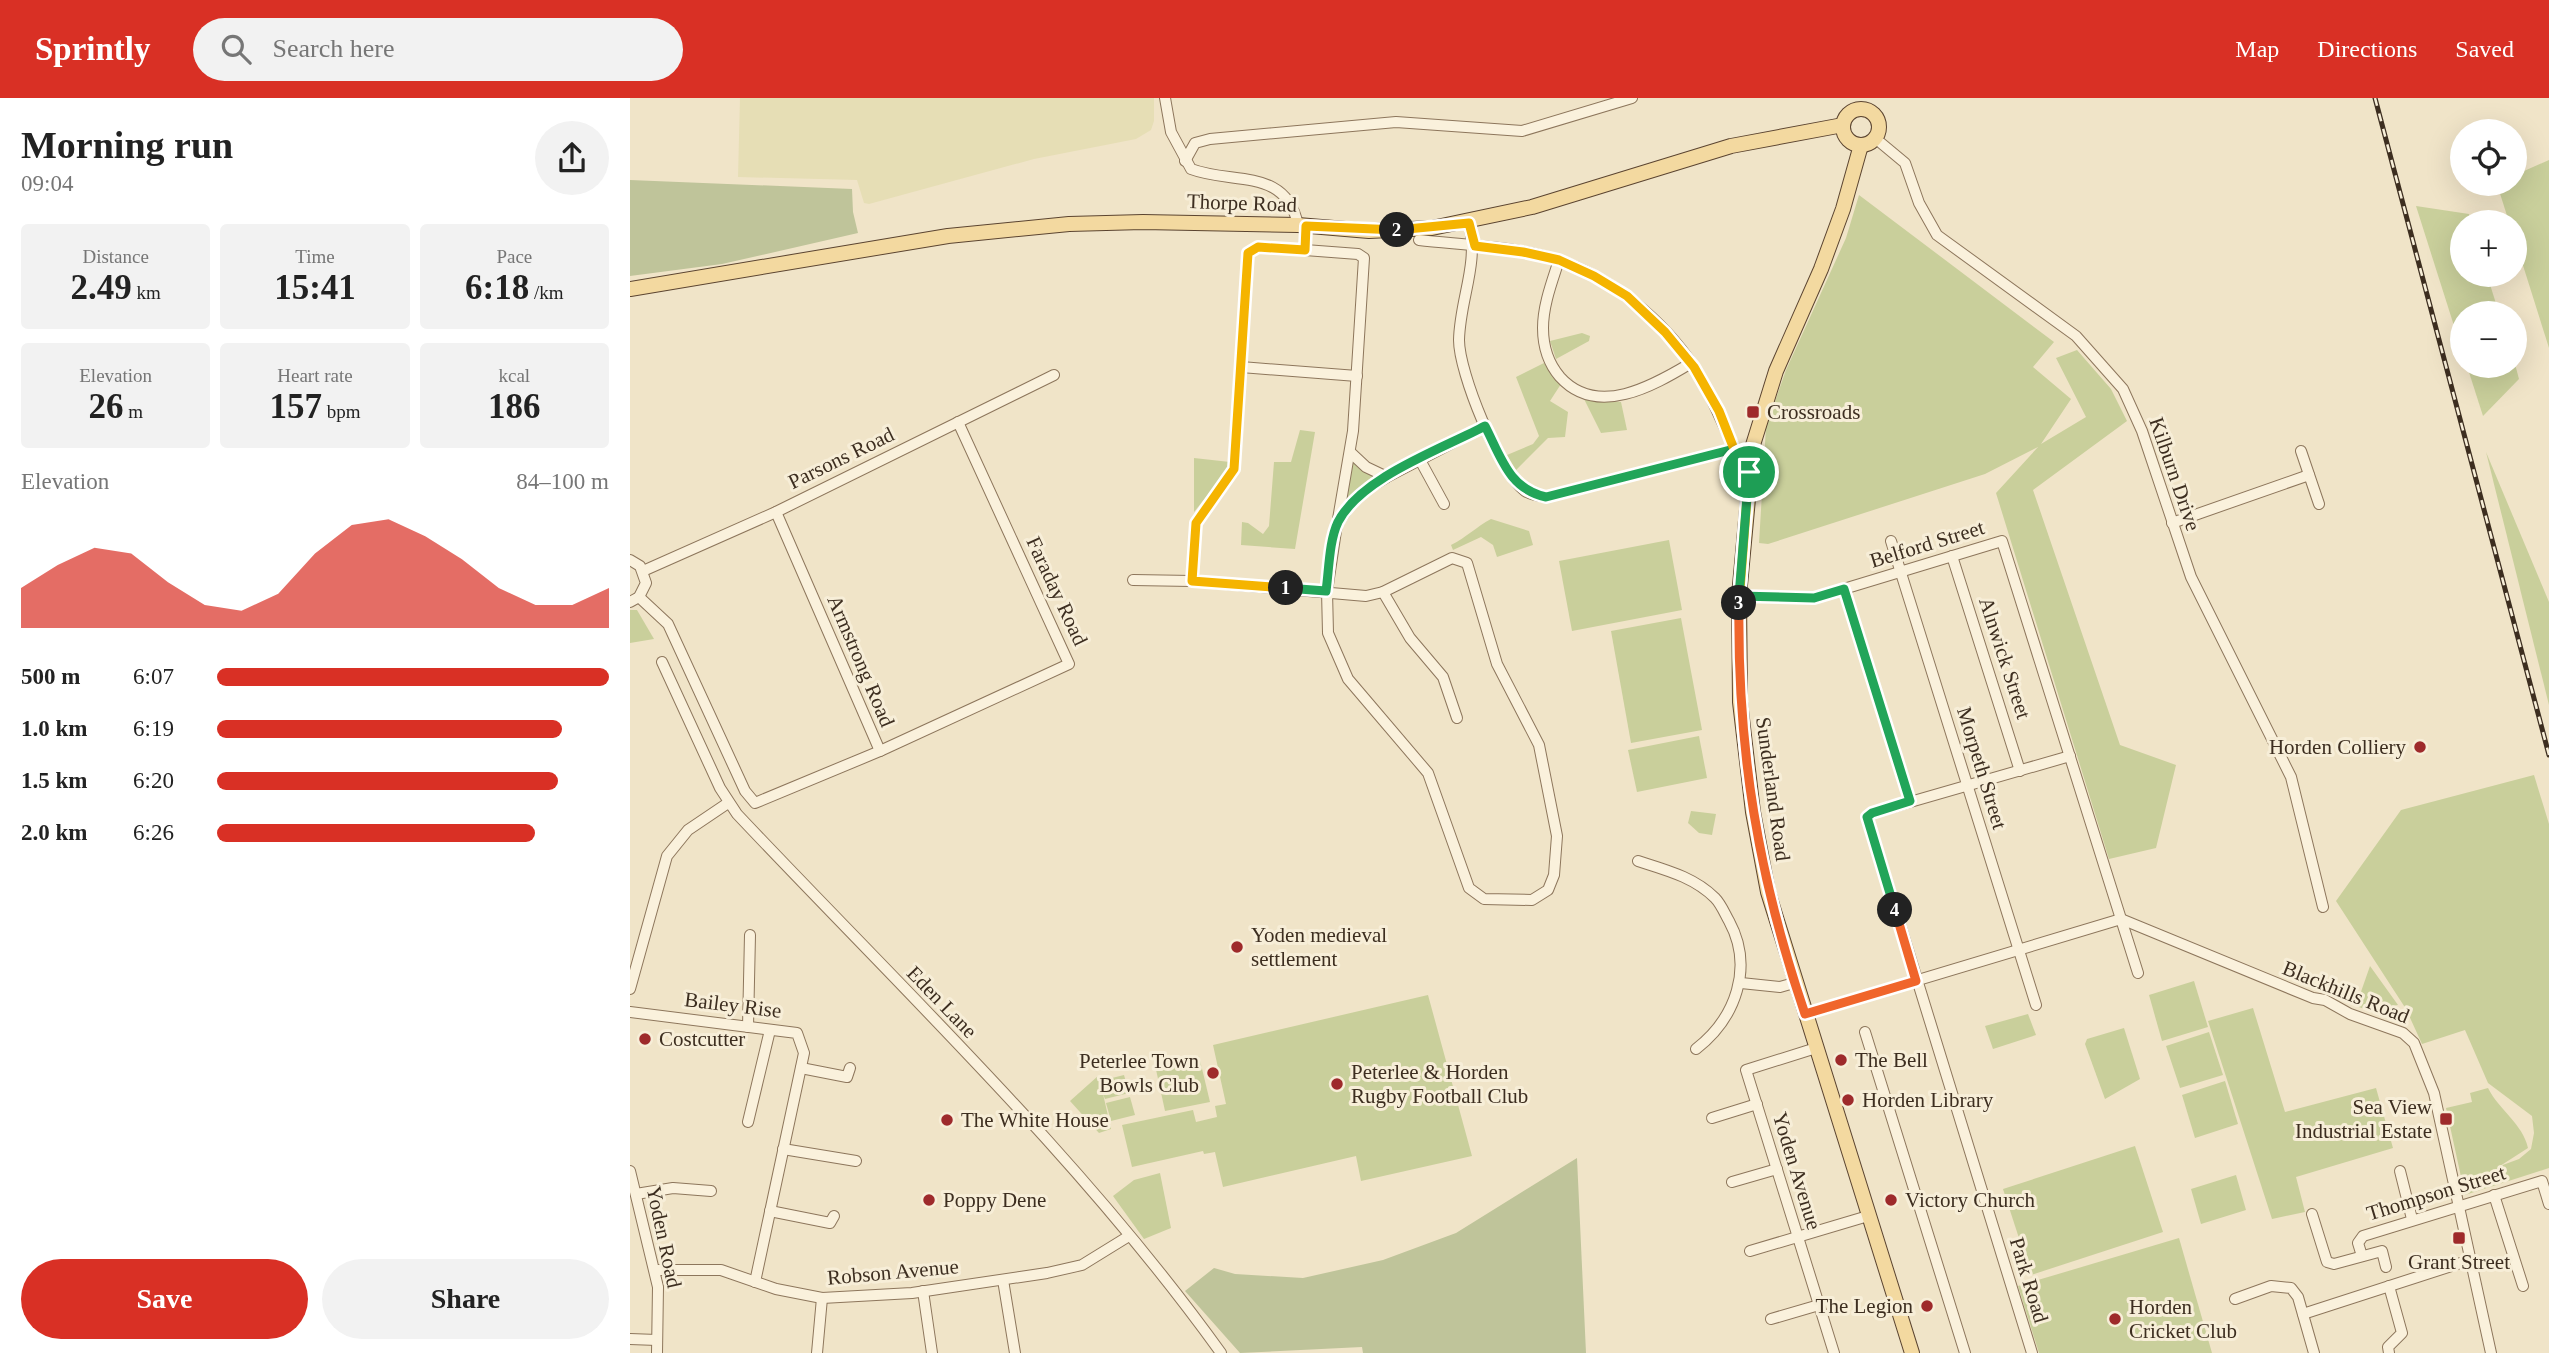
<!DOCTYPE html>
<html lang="en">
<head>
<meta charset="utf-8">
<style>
	body { margin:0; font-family:Georgia,serif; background:#f2f2f2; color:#222; height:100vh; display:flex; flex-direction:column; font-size:26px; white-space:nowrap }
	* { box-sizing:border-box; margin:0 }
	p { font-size:23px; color:#767676 }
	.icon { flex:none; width:38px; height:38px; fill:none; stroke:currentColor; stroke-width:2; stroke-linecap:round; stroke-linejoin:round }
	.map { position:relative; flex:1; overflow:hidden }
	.panel { display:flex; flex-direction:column; background:#fff; width:630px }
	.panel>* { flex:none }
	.fabs { position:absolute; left:1820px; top:21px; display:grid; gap:14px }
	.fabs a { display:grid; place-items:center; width:77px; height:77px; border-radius:50%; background:#fff; box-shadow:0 7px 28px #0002; font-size:35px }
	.pin { position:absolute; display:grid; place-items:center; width:60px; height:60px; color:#fff; margin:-30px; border:4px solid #fff; border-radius:50%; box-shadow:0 2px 7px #0007 }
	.km { position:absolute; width:35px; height:35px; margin:-18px; border-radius:50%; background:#222; color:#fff; font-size:19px; line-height:35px; text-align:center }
	.round { display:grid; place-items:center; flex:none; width:74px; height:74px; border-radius:37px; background:#f2f2f2 }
	.overview { display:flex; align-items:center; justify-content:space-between; height:119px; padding:0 21px }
	h1 { font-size:38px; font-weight:700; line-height:52px }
	.figures { display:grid; grid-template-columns:repeat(3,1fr); gap:10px; height:119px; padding:7px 21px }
	.figures div { display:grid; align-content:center; border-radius:7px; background:#f2f2f2; text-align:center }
	.figures b { font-size:35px; font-weight:700 }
	.figures small { font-size:19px; font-weight:400 }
	.figures p { font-size:19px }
	.chart { height:196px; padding:14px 21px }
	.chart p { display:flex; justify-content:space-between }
	.chart svg { width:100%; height:126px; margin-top:7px; fill:#d93025; opacity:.7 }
	.primary-button { display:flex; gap:14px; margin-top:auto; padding:14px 21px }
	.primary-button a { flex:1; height:80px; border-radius:42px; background:#d93025; color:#fff; font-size:28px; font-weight:700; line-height:80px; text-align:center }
	.primary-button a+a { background:#f2f2f2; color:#222 }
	ul { padding:0 21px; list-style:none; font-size:23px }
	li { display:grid; grid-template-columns:112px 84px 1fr; align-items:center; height:52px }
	li i { height:18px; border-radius:9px; background:#d93025 }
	header { display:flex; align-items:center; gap:42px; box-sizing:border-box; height:98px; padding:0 35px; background:#d93025; color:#fff }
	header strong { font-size:33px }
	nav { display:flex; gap:38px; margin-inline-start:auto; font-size:24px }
	.search { width:490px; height:63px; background:#f2f2f2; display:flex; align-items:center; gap:18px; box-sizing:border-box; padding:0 24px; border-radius:38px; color:#767676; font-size:26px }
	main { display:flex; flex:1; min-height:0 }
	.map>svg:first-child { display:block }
	.farmland { fill:#e6deb5 }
	.green { fill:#c9cf9b }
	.cemetery { fill:#bfc49a }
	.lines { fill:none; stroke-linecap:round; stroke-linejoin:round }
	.minor-casing { stroke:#8d765c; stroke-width:12 }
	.major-casing { stroke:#5b4430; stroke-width:16 }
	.minor { stroke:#faf1dc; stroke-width:10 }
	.major { stroke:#f3d9a0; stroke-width:14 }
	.rail-casing { stroke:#3d2e20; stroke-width:5 }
	.rail { stroke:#f7eed8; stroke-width:2.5; stroke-dasharray:8; stroke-linecap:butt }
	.split-1-casing { stroke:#fff; stroke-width:14 }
	.split-2-casing { stroke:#fff; stroke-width:14 }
	.split-3-casing { stroke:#fff; stroke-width:14 }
	.split-4-casing { stroke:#fff; stroke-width:14 }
	.split-5-casing { stroke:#fff; stroke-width:14 }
	.split-1 { stroke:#22a559; stroke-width:9 }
	.split-2 { stroke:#f5b400; stroke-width:9 }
	.split-3 { stroke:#f5b400; stroke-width:9 }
	.split-4 { stroke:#f0652b; stroke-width:9 }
	.split-5 { stroke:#22a559; stroke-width:9 }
	.poi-dot { fill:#9e2a2b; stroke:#f7eed8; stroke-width:2.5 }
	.labels { text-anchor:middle; stroke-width:6; stroke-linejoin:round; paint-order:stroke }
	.street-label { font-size:21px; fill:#3d2e20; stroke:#f7eed8 }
	.poi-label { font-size:21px; fill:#3d2e20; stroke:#f7eed8; text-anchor:start }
</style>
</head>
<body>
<header>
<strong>Sprintly</strong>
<div class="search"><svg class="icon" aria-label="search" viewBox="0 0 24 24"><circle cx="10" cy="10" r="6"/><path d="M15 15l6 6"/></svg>Search here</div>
<nav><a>Map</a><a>Directions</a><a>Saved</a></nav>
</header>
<main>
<section class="panel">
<div class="overview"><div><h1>Morning run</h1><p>09:04</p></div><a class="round"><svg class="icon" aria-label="share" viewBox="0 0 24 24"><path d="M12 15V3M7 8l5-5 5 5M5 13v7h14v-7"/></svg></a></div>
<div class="figures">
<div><p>Distance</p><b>2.49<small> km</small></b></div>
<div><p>Time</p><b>15:41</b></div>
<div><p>Pace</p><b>6:18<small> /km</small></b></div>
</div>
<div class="figures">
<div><p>Elevation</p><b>26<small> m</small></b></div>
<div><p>Heart rate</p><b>157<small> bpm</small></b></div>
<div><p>kcal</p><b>186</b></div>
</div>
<div class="chart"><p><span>Elevation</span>84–100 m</p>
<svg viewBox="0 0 160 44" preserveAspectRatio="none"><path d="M0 44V30L10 22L20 16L30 18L40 28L50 36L60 38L70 32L80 18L90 8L100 6L110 12L120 20L130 30L140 36L150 36L160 30V44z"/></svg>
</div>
<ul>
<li><b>500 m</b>6:07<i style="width:100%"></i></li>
<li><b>1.0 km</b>6:19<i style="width:88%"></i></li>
<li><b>1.5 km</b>6:20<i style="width:87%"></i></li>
<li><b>2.0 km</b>6:26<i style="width:81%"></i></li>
</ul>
<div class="primary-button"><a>Save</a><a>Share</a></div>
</section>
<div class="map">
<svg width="1919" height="1255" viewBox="0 0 1919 1255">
	<rect width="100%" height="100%" fill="#f0e4c8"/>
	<path class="farmland" d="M110 0H524V23L521 32 506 41 404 61 239 106 234 105 227 82 108 79Z"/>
	<g class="green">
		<path d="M1919 62V250L1885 142V124H1879L1867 86H1885V77Z"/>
		<path d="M1229 97 1424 244 1403 269 1441 301 1411 346 1456 319 1426 260 1447 252 1481 291 1497 323 1403 392 1490 647 1546 667 1526 750 1479 761 1366 395 1408 349 1355 376 1138 446 1129 445 1136 329 1156 272 1216 140Z"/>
		<path d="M1786 108 1839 116 1841 124H1832V177H1857L1869 215H1832V253Z"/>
		<path d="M952 235 960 238 959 243 926 261 920 243Z"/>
		<path d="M914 265 931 286 920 303 938 314 935 339 918 340 886 372 877 357 903 346 909 338 886 279Z"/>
		<path d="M1885 266 1889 281 1853 318 1837 268Z"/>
		<path d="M953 299 991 304 997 332 971 335Z"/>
		<path d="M670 332 685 334 665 451 611 447 612 424 618 425 633 436 639 428 644 364H661Z"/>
		<path d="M1856 354 1919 504V607Z"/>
		<path d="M564 360 600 364 596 374 564 414Z"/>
		<path d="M723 364 746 378 728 391 715 408Z"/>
		<path d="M861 421 899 433 903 447 867 459 863 447 851 439 823 452 821 447C837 439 846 429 861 421Z"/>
		<path d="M1039 442 1052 512 942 533 929 463Z"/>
		<path d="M0 512H7L24 541 0 545Z"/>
		<path d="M1051 520 1072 632 1001 645 981 533Z"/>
		<path d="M1069 638 1077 680 1007 694 998 652Z"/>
		<path d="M1904 677 1919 726V1070L1835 1097 1816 1010 1842 1004 1840 995 1858 990C1869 1012 1893 1026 1898 1050L1870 1068 1889 1061 1901 1051 1904 1035 1902 1018 1858 985 1835 932 1792 946 1776 911 1706 803 1771 712Z"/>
		<path d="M1061 713 1086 716 1082 737 1069 735 1058 725Z"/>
		<path d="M1740 868 1768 907 1755 909 1757 919 1726 908Z"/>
		<path d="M1564 883 1578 929 1532 943 1519 897Z"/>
		<path d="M798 897 842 1058 731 1083 726 1058 593 1089 585 1054 574 1056 573 1053 502 1069 492 1027 563 1012 566 1024 587 1019 585 1008 596 1006 583 947Z"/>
		<path d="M1623 910 1655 1014 1746 990 1763 1050 1666 1079 1675 1114 1642 1121 1578 923Z"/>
		<path d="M1398 916 1406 937 1363 951 1355 928Z"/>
		<path d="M1494 930 1510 981 1475 1001 1455 946 1457 941Z"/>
		<path d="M1579 934 1593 977 1550 990 1536 948Z"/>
		<path d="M569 958 580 1004 535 1013 525 967Z"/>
		<path d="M494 977 499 995 475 1001 473 996 481 1031 469 1035 440 1003 468 978 470 983Z"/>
		<path d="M1595 983 1608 1026 1565 1040 1552 997Z"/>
		<path d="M500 999 505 1017 481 1023 476 1005Z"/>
		<path d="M1505 1048 1533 1134 1401 1177 1373 1091Z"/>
		<path d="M530 1075 541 1130 514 1141 483 1098 504 1082Z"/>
		<path d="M1606 1077 1616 1112 1571 1126 1561 1091Z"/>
		<path d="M1549 1140 1582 1255H1409L1388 1188Z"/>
	</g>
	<g class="cemetery">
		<path d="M0 82 222 91 223 114 228 135 92 166 0 178Z"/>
		<path d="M947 1060 956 1255H733L732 1249 610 1255 555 1193 584 1170 605 1176 673 1180 753 1162 826 1135Z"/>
	</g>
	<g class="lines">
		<defs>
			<g id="minor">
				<path d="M535 0 541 34 561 71C603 87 656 69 668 127"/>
				<path d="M1245 40 1275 65 1289 105 1307 137 1446 238 1493 291 1512 333 1561 479 1661 679 1693 809"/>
				<path d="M555 63 565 45 580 41 766 24 892 33 1002 0"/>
				<path d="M839 125C849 167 830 200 829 242 829 275 869 373 895 393 901 397 909 398 916 399L1104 351"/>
				<path d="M789 142C834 147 883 148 927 162 981 179 1033 222 1064 269 1086 303 1096 341 1119 374"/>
				<path d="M675 152 728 156 734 160 723 333 708 421"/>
				<path d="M929 162C922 184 913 207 913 230 913 248 918 265 930 279 967 320 1023 288 1061 265"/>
				<path d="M611 269 727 278"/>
				<path d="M1671 353 1689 406"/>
				<path d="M720 354 736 369 757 379"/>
				<path d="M790 362 814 406"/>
				<path d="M1542 425 1679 377"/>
				<path d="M1261 443 1406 907"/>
				<path d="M1322 458 1390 673"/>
				<path d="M0 462 10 468 16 485 9 499 0 504"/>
				<path d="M13 473 146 414 424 277"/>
				<path d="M503 482 562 483 736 498 753 494 822 460 837 465 867 566 909 647 927 738 924 777 918 792 902 802 854 801 839 790 798 675 718 581 698 535 697 493 707 426 720 407 735 392 757 379 855 328"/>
				<path d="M562 483 566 425 604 371 618 155 628 149 675 152 676 128"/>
				<path d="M1214 491 1280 703"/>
				<path d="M753 494 780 540 813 579 827 620"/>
				<path d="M1109 498 1184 500 1372 443 1508 875"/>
				<path d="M9 499 38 526 115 693 125 705 250 653 146 414"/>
				<path d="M32 564 90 690 107 716C271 890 451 1060 591 1255"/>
				<path d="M250 653 439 566 328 324"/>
				<path d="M1008 763C1036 772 1064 779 1085 800 1091 806 1095 816 1099 823 1124 869 1106 920 1066 951"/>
				<path d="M1111 885 1150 889 1164 885"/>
				<path d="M0 891 37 758 58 732 98 705"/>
				<path d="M0 914 167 935 174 955 125 1184"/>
				<path d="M1175 916 1491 821 1683 900 1695 902 1720 916 1773 935 1784 945 1804 995 1861 1255"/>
				<path d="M118 929 120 837"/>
				<path d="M1235 934 1335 1255"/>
				<path d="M1186 950 1116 972 1204 1255"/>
				<path d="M171 970 217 979 220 970"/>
				<path d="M1082 1020 1127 1006"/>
				<path d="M118 1024 140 932"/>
				<path d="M153 1051 226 1063"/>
				<path d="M0 1073 28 1189 27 1255"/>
				<path d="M1770 1073 1782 1121"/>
				<path d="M1102 1084 1147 1071"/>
				<path d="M6 1096 43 1090 81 1093"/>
				<path d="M1864 1097 1893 1188"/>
				<path d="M140 1113 200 1125 204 1118"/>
				<path d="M1682 1116 1697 1164 1704 1166 1752 1153 1756 1169"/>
				<path d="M1120 1153 1238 1118"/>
				<path d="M1732 1158 1728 1145 1733 1138 1912 1083 1919 1106"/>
				<path d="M25 1172H91L146 1191 192 1200 282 1195 417 1175 452 1167 499 1138"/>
				<path d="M373 1182 385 1255"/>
				<path d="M1759 1188 1772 1235 1758 1249 1759 1255"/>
				<path d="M293 1193 302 1255"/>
				<path d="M1605 1201 1641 1188 1661 1190 1668 1199 1684 1255"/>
				<path d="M1673 1216 1840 1162"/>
				<path d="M1141 1221 1189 1207"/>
				<path d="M0 1241 27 1242"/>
				<path d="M187 1255 192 1200"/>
				<path d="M1402 1255 1237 719 1242 715 1440 658"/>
			</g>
			<g id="major">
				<circle cx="1231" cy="29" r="18"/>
				<path d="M1231 47 1213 111 1191 171 1146 273 1123 347 1109 498 1110 604 1123 714 1138 794 1282 1255"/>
				<path d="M0 191 318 138 439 126 513 124 668 127 739 133 802 130 902 109 1101 48 1213 27"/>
			</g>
		</defs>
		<use href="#minor" class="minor-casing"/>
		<use href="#major" class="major-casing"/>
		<use href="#minor" class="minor"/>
		<use href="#major" class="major"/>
		<defs>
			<path id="rail" d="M1745 0 1919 657"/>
		</defs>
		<use href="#rail" class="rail-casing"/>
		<use href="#rail" class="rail"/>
	</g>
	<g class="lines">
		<defs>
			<path id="split-1" d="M656 490 696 493C699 472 699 443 708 424 731 379 812 351 855 328 871 359 879 391 916 399L1104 351 1119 374"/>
			<path id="split-2" d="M656 490 562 483 566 425 604 371 618 155 628 149 675 152 676 128 767 132"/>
			<path id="split-3" d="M767 132 839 125 845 148 893 154 929 162 964 178 997 198 1035 234 1064 269 1089 313 1104 351 1119 374 1109 505"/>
			<path id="split-4" d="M1109 505C1107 651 1128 778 1175 916L1286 883 1265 812"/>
			<path id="split-5" d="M1119 374 1109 498 1184 500 1214 491 1280 703 1242 715 1237 719 1265 812"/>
		</defs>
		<use href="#split-1" class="split-1-casing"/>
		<use href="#split-2" class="split-2-casing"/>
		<use href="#split-3" class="split-3-casing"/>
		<use href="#split-4" class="split-4-casing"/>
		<use href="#split-5" class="split-5-casing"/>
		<use href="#split-1" class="split-1"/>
		<use href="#split-2" class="split-2"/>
		<use href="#split-3" class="split-3"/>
		<use href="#split-4" class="split-4"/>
		<use href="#split-5" class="split-5"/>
	</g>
	<g class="poi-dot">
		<rect x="1116" y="307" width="14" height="14" rx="3.5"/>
		<circle cx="1790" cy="649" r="7"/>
		<circle cx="607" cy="849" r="7"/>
		<circle cx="15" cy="941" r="7"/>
		<circle cx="1211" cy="962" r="7"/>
		<circle cx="583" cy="975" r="7"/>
		<circle cx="707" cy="986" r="7"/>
		<circle cx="1218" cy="1002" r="7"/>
		<rect x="1809" y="1014" width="14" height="14" rx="3.5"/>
		<circle cx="317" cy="1022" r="7"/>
		<circle cx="299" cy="1102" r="7"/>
		<circle cx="1261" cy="1102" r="7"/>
		<rect x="1822" y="1133" width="14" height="14" rx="3.5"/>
		<circle cx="1297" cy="1208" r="7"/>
		<circle cx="1485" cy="1221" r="7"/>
	</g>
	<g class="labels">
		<g class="street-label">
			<text transform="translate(612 105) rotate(2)" y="7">Thorpe Road</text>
			<text transform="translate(211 360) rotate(-26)" y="7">Parsons Road</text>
			<text transform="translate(1545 376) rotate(71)" y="7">Kilburn Drive</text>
			<text transform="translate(1297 446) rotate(-17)" y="7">Belford Street</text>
			<text transform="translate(427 493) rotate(65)" y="7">Faraday Road</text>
			<text transform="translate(1375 560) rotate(72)" y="7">Alnwick Street</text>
			<text transform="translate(231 563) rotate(67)" y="7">Armstrong Road</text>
			<text transform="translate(1352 670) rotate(73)" y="7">Morpeth Street</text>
			<text transform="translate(1143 691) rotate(82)" y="7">Sunderland Road</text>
			<text transform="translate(1716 894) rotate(22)" y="7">Blackhills Road</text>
			<text transform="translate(312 904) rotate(46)" y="7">Eden Lane</text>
			<text transform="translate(103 907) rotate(7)" y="7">Bailey Rise</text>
			<text transform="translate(1167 1073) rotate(73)" y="7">Yoden Avenue</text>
			<text transform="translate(1806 1095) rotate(-17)" y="7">Thompson Street</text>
			<text transform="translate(34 1139) rotate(78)" y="7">Yoden Road</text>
			<text transform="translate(263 1174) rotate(-5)" y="7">Robson Avenue</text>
			<text transform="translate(1399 1182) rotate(73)" y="7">Park Road</text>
		</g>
		<g class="poi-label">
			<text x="1137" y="321">Crossroads</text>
			<text x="1776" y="656" text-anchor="end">Horden Colliery</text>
			<text x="621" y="844">Yoden medieval<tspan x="621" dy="24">settlement</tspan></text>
			<text x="29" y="948">Costcutter</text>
			<text x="1225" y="969">The Bell</text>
			<text x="569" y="970" text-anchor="end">Peterlee Town<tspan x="569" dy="24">Bowls Club</tspan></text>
			<text x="721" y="981">Peterlee &amp; Horden<tspan x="721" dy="24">Rugby Football Club</tspan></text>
			<text x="1232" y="1009">Horden Library</text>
			<text x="1802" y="1016" text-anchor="end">Sea View<tspan x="1802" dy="24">Industrial Estate</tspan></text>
			<text x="331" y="1029">The White House</text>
			<text x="313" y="1109">Poppy Dene</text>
			<text x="1275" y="1109">Victory Church</text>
			<text x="1829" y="1171" text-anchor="middle">Grant Street</text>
			<text x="1283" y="1215" text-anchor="end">The Legion</text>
			<text x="1499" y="1216">Horden<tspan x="1499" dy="24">Cricket Club</tspan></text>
		</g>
	</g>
</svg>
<div class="fabs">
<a><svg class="icon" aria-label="locate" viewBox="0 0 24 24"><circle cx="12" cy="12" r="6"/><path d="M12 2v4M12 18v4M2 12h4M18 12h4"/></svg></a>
<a>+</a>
<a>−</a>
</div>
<div class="pin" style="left:1119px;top:374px;background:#1e9e55"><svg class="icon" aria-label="arrive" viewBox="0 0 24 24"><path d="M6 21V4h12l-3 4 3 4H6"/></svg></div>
<b class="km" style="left:656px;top:490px">1</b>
<b class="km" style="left:767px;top:132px">2</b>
<b class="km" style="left:1109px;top:505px">3</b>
<b class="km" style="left:1265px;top:812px">4</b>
</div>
</main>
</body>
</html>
